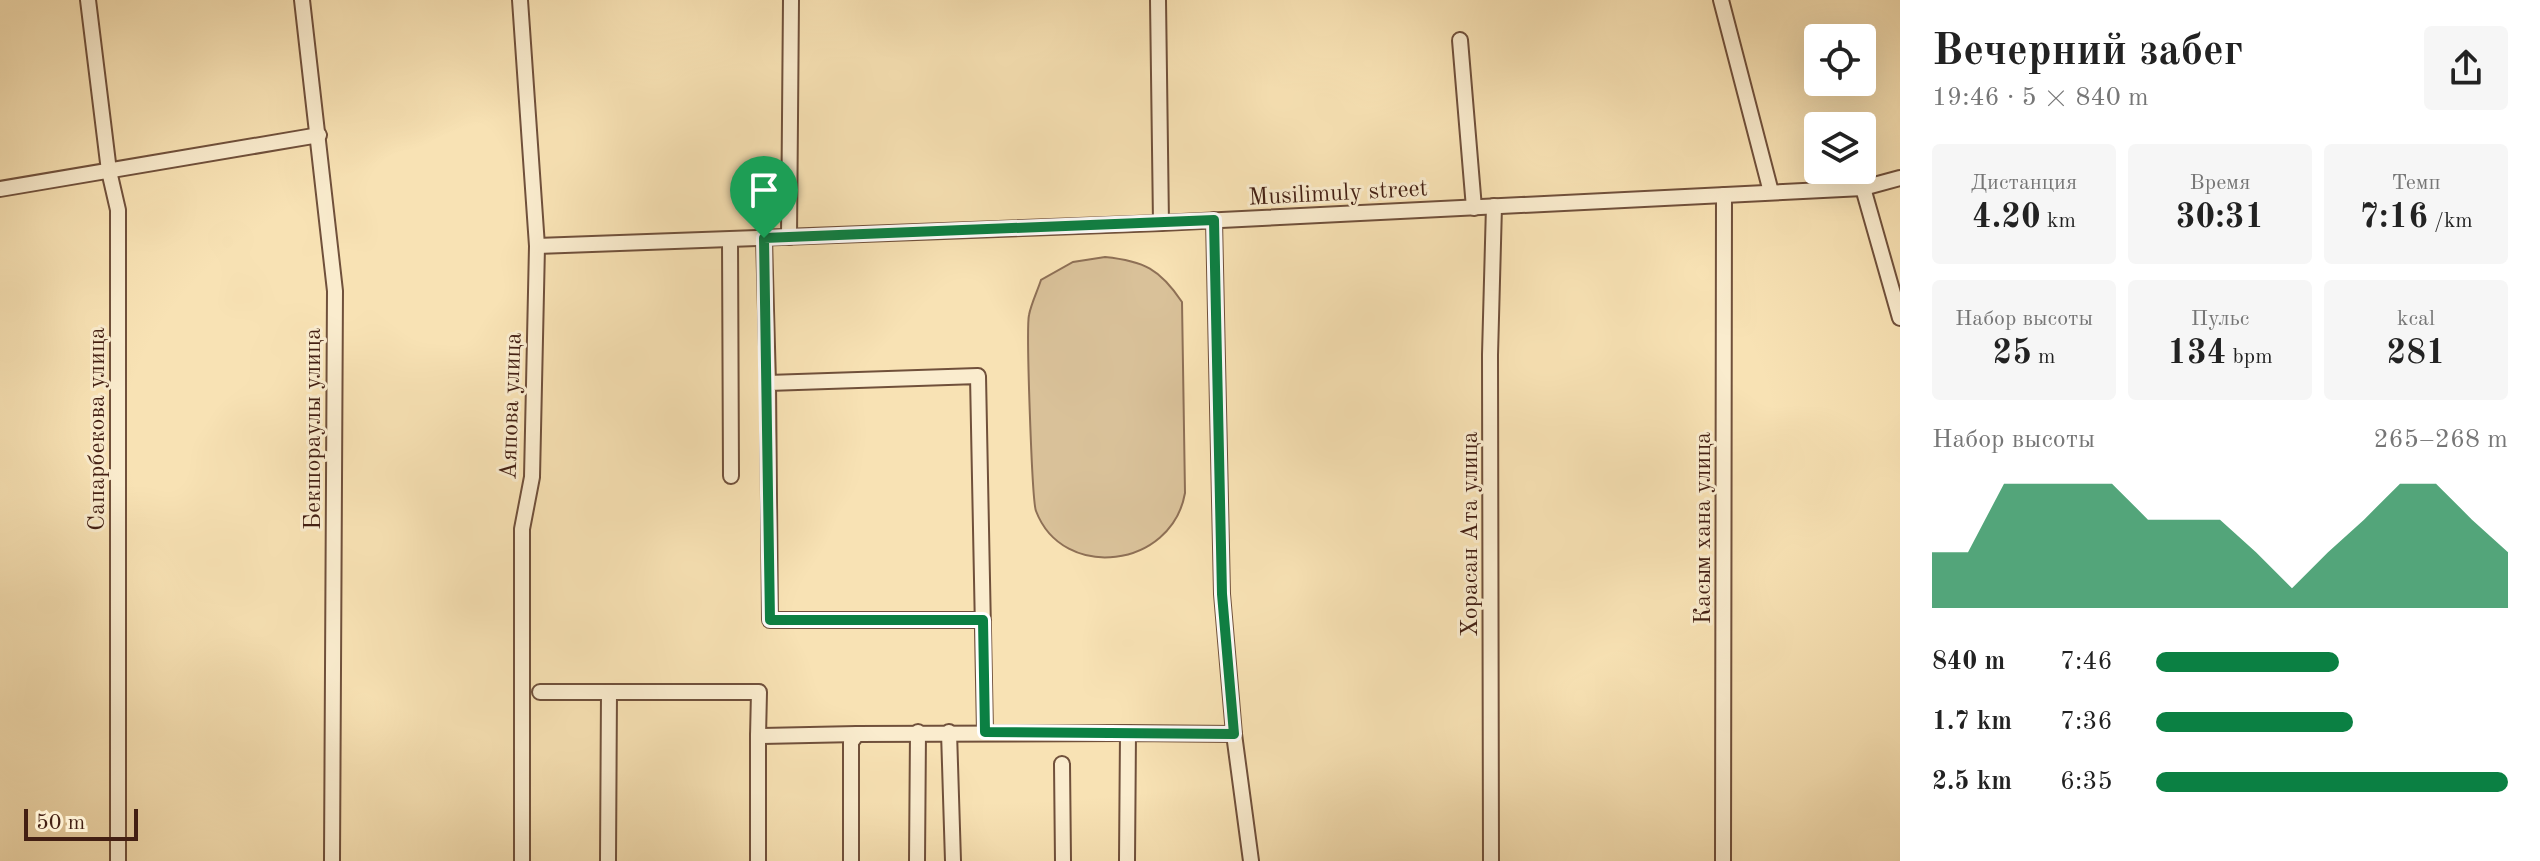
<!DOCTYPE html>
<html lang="ru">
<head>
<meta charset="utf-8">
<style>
	body { margin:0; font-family:"Old Standard TT",serif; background:#f6f6f6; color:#222; height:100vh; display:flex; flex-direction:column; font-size:30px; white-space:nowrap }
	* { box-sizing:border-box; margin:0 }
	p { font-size:26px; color:#767676 }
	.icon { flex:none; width:44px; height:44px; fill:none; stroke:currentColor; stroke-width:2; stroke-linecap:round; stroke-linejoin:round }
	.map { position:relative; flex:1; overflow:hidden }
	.drawer { display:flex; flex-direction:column; background:#fff; width:640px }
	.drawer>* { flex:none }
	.controls { position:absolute; left:1804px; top:24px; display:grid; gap:16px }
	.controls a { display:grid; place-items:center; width:72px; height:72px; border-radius:8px; background:#fff; box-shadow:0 8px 32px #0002; font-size:40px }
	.scale { position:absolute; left:24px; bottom:20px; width:114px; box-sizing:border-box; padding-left:8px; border:4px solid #431f13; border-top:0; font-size:22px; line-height:28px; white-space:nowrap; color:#431f13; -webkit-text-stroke:6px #faecce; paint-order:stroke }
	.pin { position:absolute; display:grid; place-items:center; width:68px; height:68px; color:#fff; margin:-82px -34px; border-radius:50% 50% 50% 0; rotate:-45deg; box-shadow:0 0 8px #0007 }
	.pin .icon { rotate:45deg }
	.round { display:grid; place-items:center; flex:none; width:84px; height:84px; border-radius:8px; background:#f6f6f6 }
	.headline { display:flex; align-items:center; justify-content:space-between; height:136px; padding:0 32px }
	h1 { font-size:44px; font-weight:800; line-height:60px }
	.stats { display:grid; grid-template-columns:repeat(3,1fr); gap:12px; height:136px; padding:8px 32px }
	.stats div { display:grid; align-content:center; border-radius:8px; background:#f6f6f6; text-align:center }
	.stats b { font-size:34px; font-weight:800 }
	.stats small { font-size:22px; font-weight:400 }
	.stats p { font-size:22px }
	.chart { height:224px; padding:16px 32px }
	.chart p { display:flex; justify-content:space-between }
	.chart svg { width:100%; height:144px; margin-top:8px; fill:#0b8043; opacity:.7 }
	ul { padding:0 32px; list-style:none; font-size:26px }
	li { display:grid; grid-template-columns:128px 96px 1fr; align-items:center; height:60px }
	li i { height:20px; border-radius:10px; background:#0b8043 }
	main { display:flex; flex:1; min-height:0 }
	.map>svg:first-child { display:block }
	.green { fill:#d9c199; stroke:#8e7056; stroke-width:2 }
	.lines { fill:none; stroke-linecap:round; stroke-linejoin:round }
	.minor-casing { stroke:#70503b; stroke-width:18 }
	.minor { stroke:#faecce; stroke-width:14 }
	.route-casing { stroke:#fff; stroke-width:16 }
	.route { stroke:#0b8043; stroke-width:10 }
	.labels { text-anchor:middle; stroke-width:6; stroke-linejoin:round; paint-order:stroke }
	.street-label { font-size:24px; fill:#431f13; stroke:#faecce }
</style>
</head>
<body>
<main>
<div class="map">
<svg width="1900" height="861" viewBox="0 0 1900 861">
	<rect width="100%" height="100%" fill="#f8e2b4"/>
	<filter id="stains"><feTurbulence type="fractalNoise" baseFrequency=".0025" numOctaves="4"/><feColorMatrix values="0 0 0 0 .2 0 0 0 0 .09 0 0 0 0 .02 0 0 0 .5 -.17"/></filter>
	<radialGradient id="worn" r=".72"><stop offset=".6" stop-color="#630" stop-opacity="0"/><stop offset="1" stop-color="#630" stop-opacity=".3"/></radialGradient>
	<path class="green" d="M1105 257C1144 261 1160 269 1182 302L1185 493C1172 568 1063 582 1036 511 1032 501 1026 329 1029 315 1031 304 1037 292 1041 280L1073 262Z"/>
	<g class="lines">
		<defs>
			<g id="minor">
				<path d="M88 0 109 171 118 210V861"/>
				<path d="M302 0 335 291 332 861"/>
				<path d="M520 0 537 246 532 477 522 529V861"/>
				<path d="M1158 0 1161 223"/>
				<path d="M1721 0 1771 192"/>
				<path d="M1460 40 1474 208"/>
				<path d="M1863 188 1900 318"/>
				<path d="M0 189 319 135"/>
				<path d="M1214 220 1222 594 1234 734 1251 861"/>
				<path d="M789 237 791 0"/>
				<path d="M764 238 768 383"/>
				<path d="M730 240 731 476"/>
				<path d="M537 246 1161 223 1863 188 1900 178"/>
				<path d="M983 620H770L768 383 978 376 985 732"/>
				<path d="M540 692H759L758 736 857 734"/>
				<path d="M949 732 953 861"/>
				<path d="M1062 764 1063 861"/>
				<path d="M608 861 609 692"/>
				<path d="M758 861V736"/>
				<path d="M851 861V742L857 734 1128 733"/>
				<path d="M917 861 918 732"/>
				<path d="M1127 861 1128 733 1234 734"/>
				<path d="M1491 861 1490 355 1494 206"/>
				<path d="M1723 861 1724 195"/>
			</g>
		</defs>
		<use href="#minor" class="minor-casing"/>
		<use href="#minor" class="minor"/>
	</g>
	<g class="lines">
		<defs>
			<path id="route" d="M1214 220 1222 594 1234 734 985 732 983 620H770L764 238Z"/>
		</defs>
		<use href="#route" class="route-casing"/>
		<use href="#route" class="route"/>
	</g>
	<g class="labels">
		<g class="street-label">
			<text transform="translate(1338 192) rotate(-3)" y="8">Musilimuly street</text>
			<text transform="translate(510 406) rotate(-88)" y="8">Аяпова улица</text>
			<text transform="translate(96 429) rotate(-90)" y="8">Сапарбекова улица</text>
			<text transform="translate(312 429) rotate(-90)" y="8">Бекшораулы улица</text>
			<text transform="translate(1702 528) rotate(-90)" y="8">Касым хана улица</text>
			<text transform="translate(1469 534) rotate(-90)" y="8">Хорасан Ата улица</text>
		</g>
	</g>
	<rect width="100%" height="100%" filter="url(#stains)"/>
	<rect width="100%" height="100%" fill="url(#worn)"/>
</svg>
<div class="controls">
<a><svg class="icon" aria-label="locate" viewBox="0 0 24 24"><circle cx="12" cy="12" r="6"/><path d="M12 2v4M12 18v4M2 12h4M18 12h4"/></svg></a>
<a><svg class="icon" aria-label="layers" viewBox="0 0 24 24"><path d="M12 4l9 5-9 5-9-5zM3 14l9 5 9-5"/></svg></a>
</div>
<div class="scale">50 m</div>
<div class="pin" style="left:764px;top:238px;background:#1e9e55"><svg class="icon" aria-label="arrive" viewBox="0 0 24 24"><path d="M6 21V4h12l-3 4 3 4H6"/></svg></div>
</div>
<section class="drawer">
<div class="headline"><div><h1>Вечерний забег</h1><p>19:46 · 5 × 840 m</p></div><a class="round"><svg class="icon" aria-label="share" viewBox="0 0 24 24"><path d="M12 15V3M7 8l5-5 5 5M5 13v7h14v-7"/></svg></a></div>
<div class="stats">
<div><p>Дистанция</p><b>4.20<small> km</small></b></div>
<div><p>Время</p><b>30:31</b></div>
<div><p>Темп</p><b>7:16<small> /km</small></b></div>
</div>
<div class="stats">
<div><p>Набор высоты</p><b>25<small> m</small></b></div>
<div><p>Пульс</p><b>134<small> bpm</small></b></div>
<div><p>kcal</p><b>281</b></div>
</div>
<div class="chart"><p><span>Набор высоты</span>265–268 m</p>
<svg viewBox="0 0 160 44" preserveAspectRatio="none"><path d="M0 44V27L10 27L20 6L30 6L40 6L50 6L60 17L70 17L80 17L90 27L100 38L110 27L120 17L130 6L140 6L150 17L160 27V44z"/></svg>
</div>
<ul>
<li><b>840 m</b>7:46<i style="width:52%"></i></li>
<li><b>1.7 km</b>7:36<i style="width:56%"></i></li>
<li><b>2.5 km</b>6:35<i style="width:100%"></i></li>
</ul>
</section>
</main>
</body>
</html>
